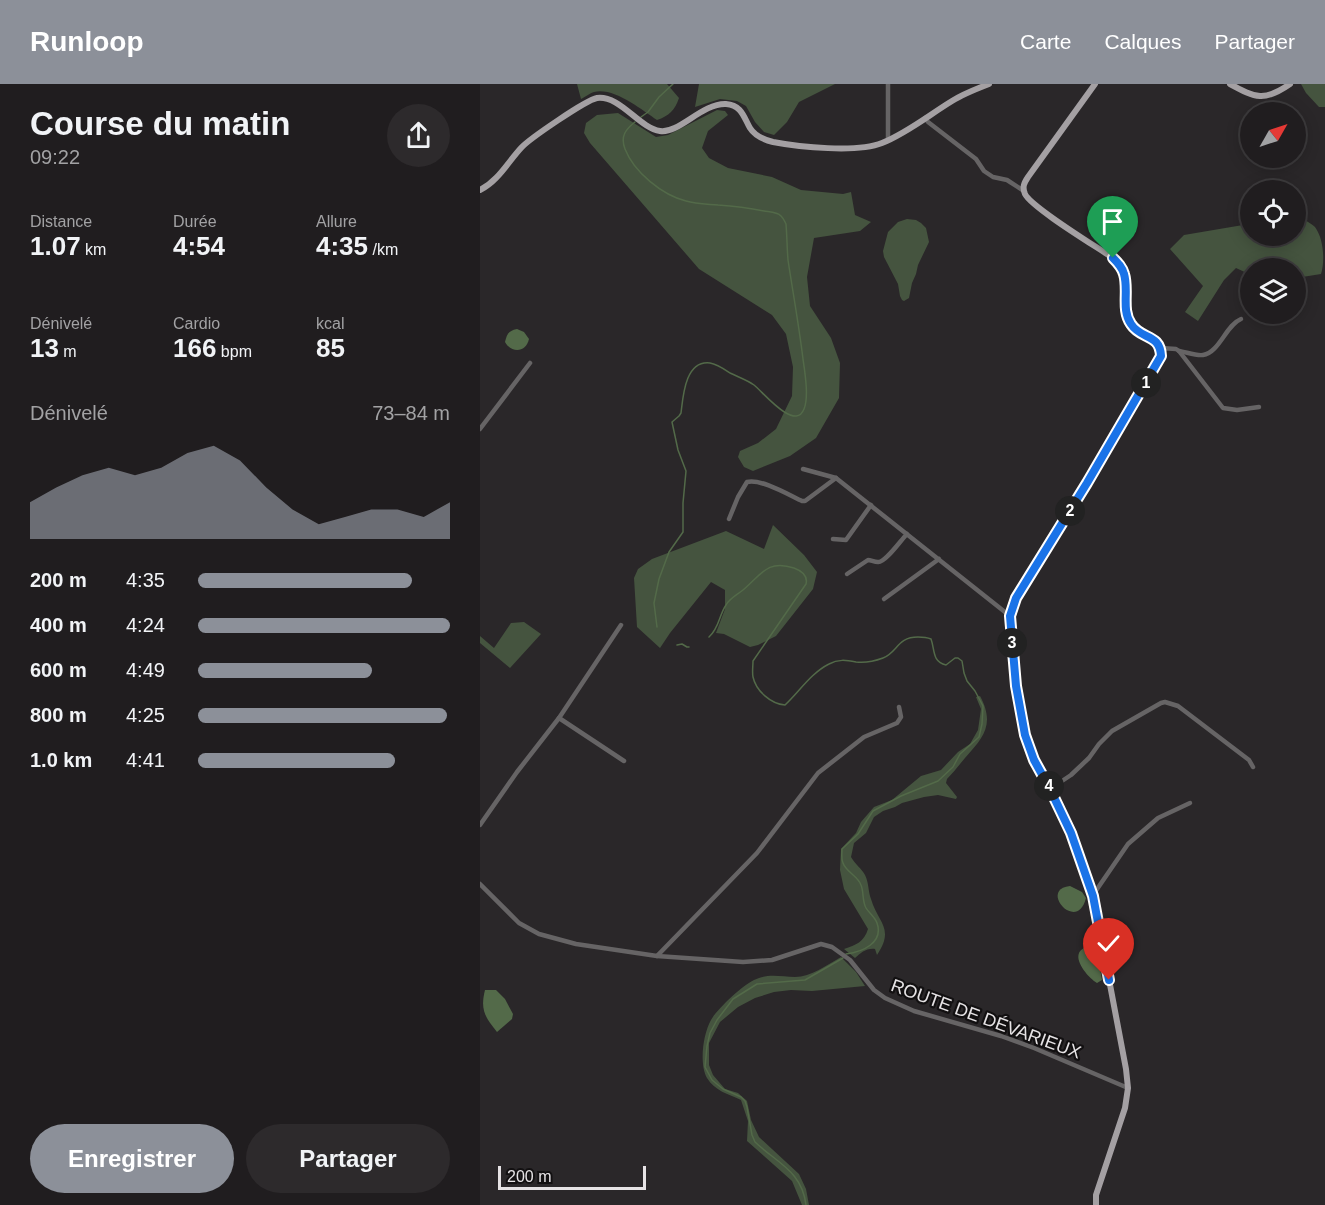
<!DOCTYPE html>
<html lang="fr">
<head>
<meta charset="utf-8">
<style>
	body { margin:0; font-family:Helvetica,sans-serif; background:#2d2a2c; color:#f1f3f6; height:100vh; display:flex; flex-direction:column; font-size:22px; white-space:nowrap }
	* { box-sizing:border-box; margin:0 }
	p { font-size:20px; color:#a2a2a4 }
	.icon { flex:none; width:33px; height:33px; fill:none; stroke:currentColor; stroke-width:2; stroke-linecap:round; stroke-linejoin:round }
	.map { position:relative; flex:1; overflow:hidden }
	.drawer { display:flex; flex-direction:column; background:#201d1f; width:480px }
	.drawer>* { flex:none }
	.needle { width:39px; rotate:51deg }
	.fabs { position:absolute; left:760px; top:18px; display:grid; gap:12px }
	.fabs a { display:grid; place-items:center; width:66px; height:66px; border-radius:50%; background:#201d1f; box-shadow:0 3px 15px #0003,0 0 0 2px #3d3b3d; font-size:30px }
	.scale { position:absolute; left:18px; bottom:15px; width:148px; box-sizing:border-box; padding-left:6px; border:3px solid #e6e3e5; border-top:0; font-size:16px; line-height:21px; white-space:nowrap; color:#e6e3e5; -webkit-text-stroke:4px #121011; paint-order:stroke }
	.pin { position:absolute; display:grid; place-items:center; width:51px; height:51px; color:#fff; margin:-62px -26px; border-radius:50% 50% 50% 0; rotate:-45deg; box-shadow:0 0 6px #0007 }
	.pin .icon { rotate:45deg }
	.km { position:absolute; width:30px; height:30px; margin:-15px; border-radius:50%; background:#222; color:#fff; font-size:16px; line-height:30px; text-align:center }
	.round { display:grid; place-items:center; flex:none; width:63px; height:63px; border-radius:32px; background:#2d2a2c }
	.headline { display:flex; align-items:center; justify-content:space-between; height:102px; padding:0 30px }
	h1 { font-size:33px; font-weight:800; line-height:45px }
	.metrics { display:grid; grid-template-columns:repeat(3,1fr); gap:9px; height:102px; padding:6px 30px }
	.metrics div { display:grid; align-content:center }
	.metrics b { font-size:26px; font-weight:800 }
	.metrics small { font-size:16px; font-weight:400 }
	.metrics p { font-size:16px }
	.chart { height:168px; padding:12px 30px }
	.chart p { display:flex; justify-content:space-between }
	.chart svg { width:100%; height:108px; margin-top:6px; fill:#8c9099; opacity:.7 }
	.cta { display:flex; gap:12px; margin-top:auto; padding:12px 30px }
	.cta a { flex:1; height:69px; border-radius:36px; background:#8c9099; color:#fff; font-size:24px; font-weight:800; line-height:69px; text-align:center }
	.cta a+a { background:#2d2a2c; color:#f1f3f6 }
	ul { padding:0 30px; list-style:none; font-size:20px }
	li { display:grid; grid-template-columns:96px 72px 1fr; align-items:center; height:45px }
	li i { height:15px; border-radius:8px; background:#8c9099 }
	header { display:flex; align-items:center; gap:36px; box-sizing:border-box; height:84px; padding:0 30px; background:#8c9099; color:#fff }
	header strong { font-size:28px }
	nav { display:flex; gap:33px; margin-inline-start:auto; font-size:21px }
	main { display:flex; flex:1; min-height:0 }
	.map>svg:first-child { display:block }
	.green { fill:#45543f }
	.water { fill:#536a49 }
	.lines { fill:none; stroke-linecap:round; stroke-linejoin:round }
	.stream { stroke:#536a49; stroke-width:1.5 }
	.minor { stroke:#666465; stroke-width:4.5 }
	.major { stroke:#a4a0a3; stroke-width:6 }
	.route-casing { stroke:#fff; stroke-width:12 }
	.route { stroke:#1a73e8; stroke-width:8 }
	.labels { text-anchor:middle; stroke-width:4.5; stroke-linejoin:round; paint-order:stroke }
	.street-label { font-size:18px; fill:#e6e3e5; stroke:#121011 }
</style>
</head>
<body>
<header>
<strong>Runloop</strong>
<nav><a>Carte</a><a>Calques</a><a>Partager</a></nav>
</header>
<main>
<section class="drawer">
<div class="headline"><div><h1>Course du matin</h1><p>09:22</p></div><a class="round"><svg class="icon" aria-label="share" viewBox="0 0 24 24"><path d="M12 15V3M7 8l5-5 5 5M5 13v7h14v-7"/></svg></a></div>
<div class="metrics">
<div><p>Distance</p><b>1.07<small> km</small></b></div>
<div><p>Durée</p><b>4:54</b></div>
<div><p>Allure</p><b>4:35<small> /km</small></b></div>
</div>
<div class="metrics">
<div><p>Dénivelé</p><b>13<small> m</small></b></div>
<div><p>Cardio</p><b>166<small> bpm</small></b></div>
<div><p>kcal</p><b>85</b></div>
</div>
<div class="chart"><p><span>Dénivelé</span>73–84 m</p>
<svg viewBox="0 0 160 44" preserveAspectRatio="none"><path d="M0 44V29L10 23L20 18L30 15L40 18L50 15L60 9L70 6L80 12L90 23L100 32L110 38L120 35L130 32L140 32L150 35L160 29V44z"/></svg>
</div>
<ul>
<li><b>200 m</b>4:35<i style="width:85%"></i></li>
<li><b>400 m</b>4:24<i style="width:100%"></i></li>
<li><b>600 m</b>4:49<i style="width:69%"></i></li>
<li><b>800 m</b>4:25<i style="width:99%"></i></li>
<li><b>1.0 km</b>4:41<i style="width:78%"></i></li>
</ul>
<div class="cta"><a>Enregistrer</a><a>Partager</a></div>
</section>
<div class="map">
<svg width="845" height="1121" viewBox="0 0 845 1121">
	<rect width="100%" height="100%" fill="#2a2729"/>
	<g class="green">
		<path d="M97 0H187L199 14C195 26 189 32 177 36 162 26 134 3 114 8 110 9 105 13 101 15Z"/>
		<path d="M219 0H355L319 18 307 38 294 51 284 48 275 38 266 22 257 17 240 15 215 23Z"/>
		<path d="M821 0H845V23H839L826 9Z"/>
		<path d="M237 26 245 27 248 31 228 47 222 64 229 74 248 84 292 93 321 106 363 110 371 108 375 131 391 138 380 147 334 154 327 193 330 222 351 254 360 279 359 314 336 354 310 372 273 387 264 383 258 373 260 367 278 359 296 345 312 312 313 283 306 250 292 231 219 185 110 59 104 49 106 39 117 31 138 29 176 53 188 51Z"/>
		<path d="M822 134C826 137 832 140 835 143 844 155 845 178 841 190L816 194V184H771V191L756 184 744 196 718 237 705 228 723 202 690 165 704 151 763 141H771V152H816V136Z"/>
		<path d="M427 135 436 136 441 139 446 144 449 158 438 181 436 190 432 199 429 214 424 217 422 216 420 212 418 200 404 173 403 167 408 148 418 138Z"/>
		<path d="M293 441 324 471 337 488 333 505 296 552 278 561 270 563 244 550 236 549 245 525V506L231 498 190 549 180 564 157 543 154 494 158 485 172 475 246 447 284 465Z"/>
		<path d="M44 538 61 550 30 584 0 559V552L14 564 31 539Z"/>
		<path d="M500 612C515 640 504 653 485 674 479 681 473 689 467 695L466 699 477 713 476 715 458 711 444 713 422 719 415 723 403 727 394 733 386 749 374 759 371 773C375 780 382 785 385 791 389 799 388 807 391 815 398 839 415 844 397 871L395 865C386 864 381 869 375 874L364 865C376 861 384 858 388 845L364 805 360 786 361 765 376 749 381 738 394 723 412 716 441 692 461 686 478 668 490 660 498 646 501 625 496 613Z"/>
		<path d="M361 873 376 888 385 902 332 907 311 906 294 908 275 914 258 923 240 938 229 959V981L233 991 245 1005 258 1009 267 1017 271 1036 279 1053 319 1090 326 1105 329 1121H322L312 1097 267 1057 268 1037 261 1016C248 1010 235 1007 227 994 219 980 223 950 231 936 238 924 262 902 274 896 288 889 301 893 315 893 331 893 347 881 361 873Z"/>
	</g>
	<g class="water">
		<path d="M37 245 44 248 49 255C46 269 31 269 25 258 27 250 28 247 37 245Z"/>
		<path d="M590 802 602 808 606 814C597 850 558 805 590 802Z"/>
		<path d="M607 862 617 867 622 896 617 899C610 895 595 879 599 869 600 866 604 864 607 862Z"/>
		<path d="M5 906H16L25 915 33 930 32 935 17 948C5 933 0 926 5 906Z"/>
	</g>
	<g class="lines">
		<g class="stream">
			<path d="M161 33 168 28 179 13 193 0"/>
			<path d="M155 38C146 45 140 52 145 65 154 88 182 111 206 117 216 120 227 120 238 121 253 122 269 124 284 127 289 128 297 128 301 132 304 135 304 136 306 140 307 152 307 164 308 176 313 209 319 242 323 275 325 289 329 313 324 325 315 348 283 308 274 301 267 296 258 293 250 289 244 285 237 280 230 279 205 276 203 313 201 329L199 332 192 338 198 366 206 387 203 419V448L189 468 179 495 174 519 177 543"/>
			<path d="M229 553C239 545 239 531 246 521 250 514 257 511 263 506 281 491 287 475 314 484 322 487 328 492 326 500L273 577C273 582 272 588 273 593 276 607 291 620 305 621 319 608 331 589 349 580 358 575 366 576 376 578 384 579 395 577 403 574 418 568 417 553 438 553 443 553 446 553 451 555 455 566 452 578 466 581L475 574H478L482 577 484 589 487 597 495 607 503 622 502 640 499 653 480 670 473 683 458 697 421 712 393 727 378 750 362 765C362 770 361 775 363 779 366 788 378 792 381 801 384 808 382 817 386 824 389 829 395 833 397 839 404 859 382 868 366 870"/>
			<path d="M197 561 202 560 207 563H209"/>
			<path d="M326 1121C322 1087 297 1079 275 1058L272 1051 267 1023 265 1017 261 1013 243 1005 232 996 225 983 227 962 230 949 237 936 253 915 277 900 325 896 363 874"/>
		</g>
		<g class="minor">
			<path d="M445 34 448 38 496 75 504 87 513 93 527 96 544 107"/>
			<path d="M408 56V0"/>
			<path d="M681 264 696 265 699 267 743 324 757 326 779 323"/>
			<path d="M699 267C706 268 716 272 723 271 739 269 746 241 761 235"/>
			<path d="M0 345 50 279"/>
			<path d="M323 385 356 394 530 532"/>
			<path d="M249 435 258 413 267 398C280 394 309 411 322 417H325L356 394"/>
			<path d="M353 455 366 456 391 421"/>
			<path d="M367 490 388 476C391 476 394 478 398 478 405 479 421 456 427 450"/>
			<path d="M404 515 459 475"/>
			<path d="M79 634 144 677"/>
			<path d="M570 705 591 691 609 674 619 660 632 647 681 619 685 618 698 622 769 676 773 683"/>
			<path d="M0 741 37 688 79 634 141 541"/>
			<path d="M0 800 39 839 59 850 96 860 177 872 263 878 292 876 341 860 352 863 370 876 394 906 405 914 434 927 521 952 554 964 648 1004"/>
			<path d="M613 811 648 760 678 734 710 719"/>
			<path d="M177 872 277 769 338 689 384 653 417 639 421 633 419 623"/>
		</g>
		<g class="major">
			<path d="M615 0 548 93C544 99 542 103 545 110 552 124 617 163 633 174 638 179 642 183 644 190 649 206 641 226 651 240 662 256 681 249 681 272L607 399 536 514 530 532 536 602 545 651 554 676 570 705 591 749 613 811 646 985 648 1004 645 1024 616 1111V1121"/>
			<path d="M750 0C776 14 784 18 810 0"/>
			<path d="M0 106C18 97 28 78 41 64 49 55 106 16 117 14 140 11 159 44 180 47 199 50 222 19 246 20 262 21 264 34 270 44 275 52 285 56 293 58 319 63 377 69 402 59 427 49 449 31 472 17 483 10 496 5 509 0"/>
		</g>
	</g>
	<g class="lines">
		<defs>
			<path id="route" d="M629 896 613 812 591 749 570 705 554 676 545 651 536 602 530 532 536 514 607 399 681 272C680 249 661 256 651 240 641 226 649 206 644 190 642 183 638 179 633 174"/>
		</defs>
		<use href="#route" class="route-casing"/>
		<use href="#route" class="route"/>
	</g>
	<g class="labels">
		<g class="street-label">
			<text transform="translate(506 935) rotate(20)" y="6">ROUTE DE DÉVARIEUX</text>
		</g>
	</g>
</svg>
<div class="fabs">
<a><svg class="needle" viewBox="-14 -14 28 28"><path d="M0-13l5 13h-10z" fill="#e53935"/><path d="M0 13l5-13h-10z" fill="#a2a2a4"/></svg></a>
<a><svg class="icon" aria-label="locate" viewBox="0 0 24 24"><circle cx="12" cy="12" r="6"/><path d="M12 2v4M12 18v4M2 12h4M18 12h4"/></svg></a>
<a><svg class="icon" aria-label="layers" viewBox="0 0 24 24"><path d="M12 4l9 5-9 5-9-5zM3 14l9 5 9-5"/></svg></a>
</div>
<div class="scale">200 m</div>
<div class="pin" style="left:633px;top:174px;background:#1e9e55"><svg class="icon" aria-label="arrive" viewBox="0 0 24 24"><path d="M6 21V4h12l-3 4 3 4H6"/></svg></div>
<div class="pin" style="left:629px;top:896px;background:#d93025"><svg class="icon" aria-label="check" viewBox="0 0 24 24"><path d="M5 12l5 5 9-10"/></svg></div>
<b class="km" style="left:666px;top:299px">1</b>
<b class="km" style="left:590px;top:427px">2</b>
<b class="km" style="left:532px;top:559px">3</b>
<b class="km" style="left:569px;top:702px">4</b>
</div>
</main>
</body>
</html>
